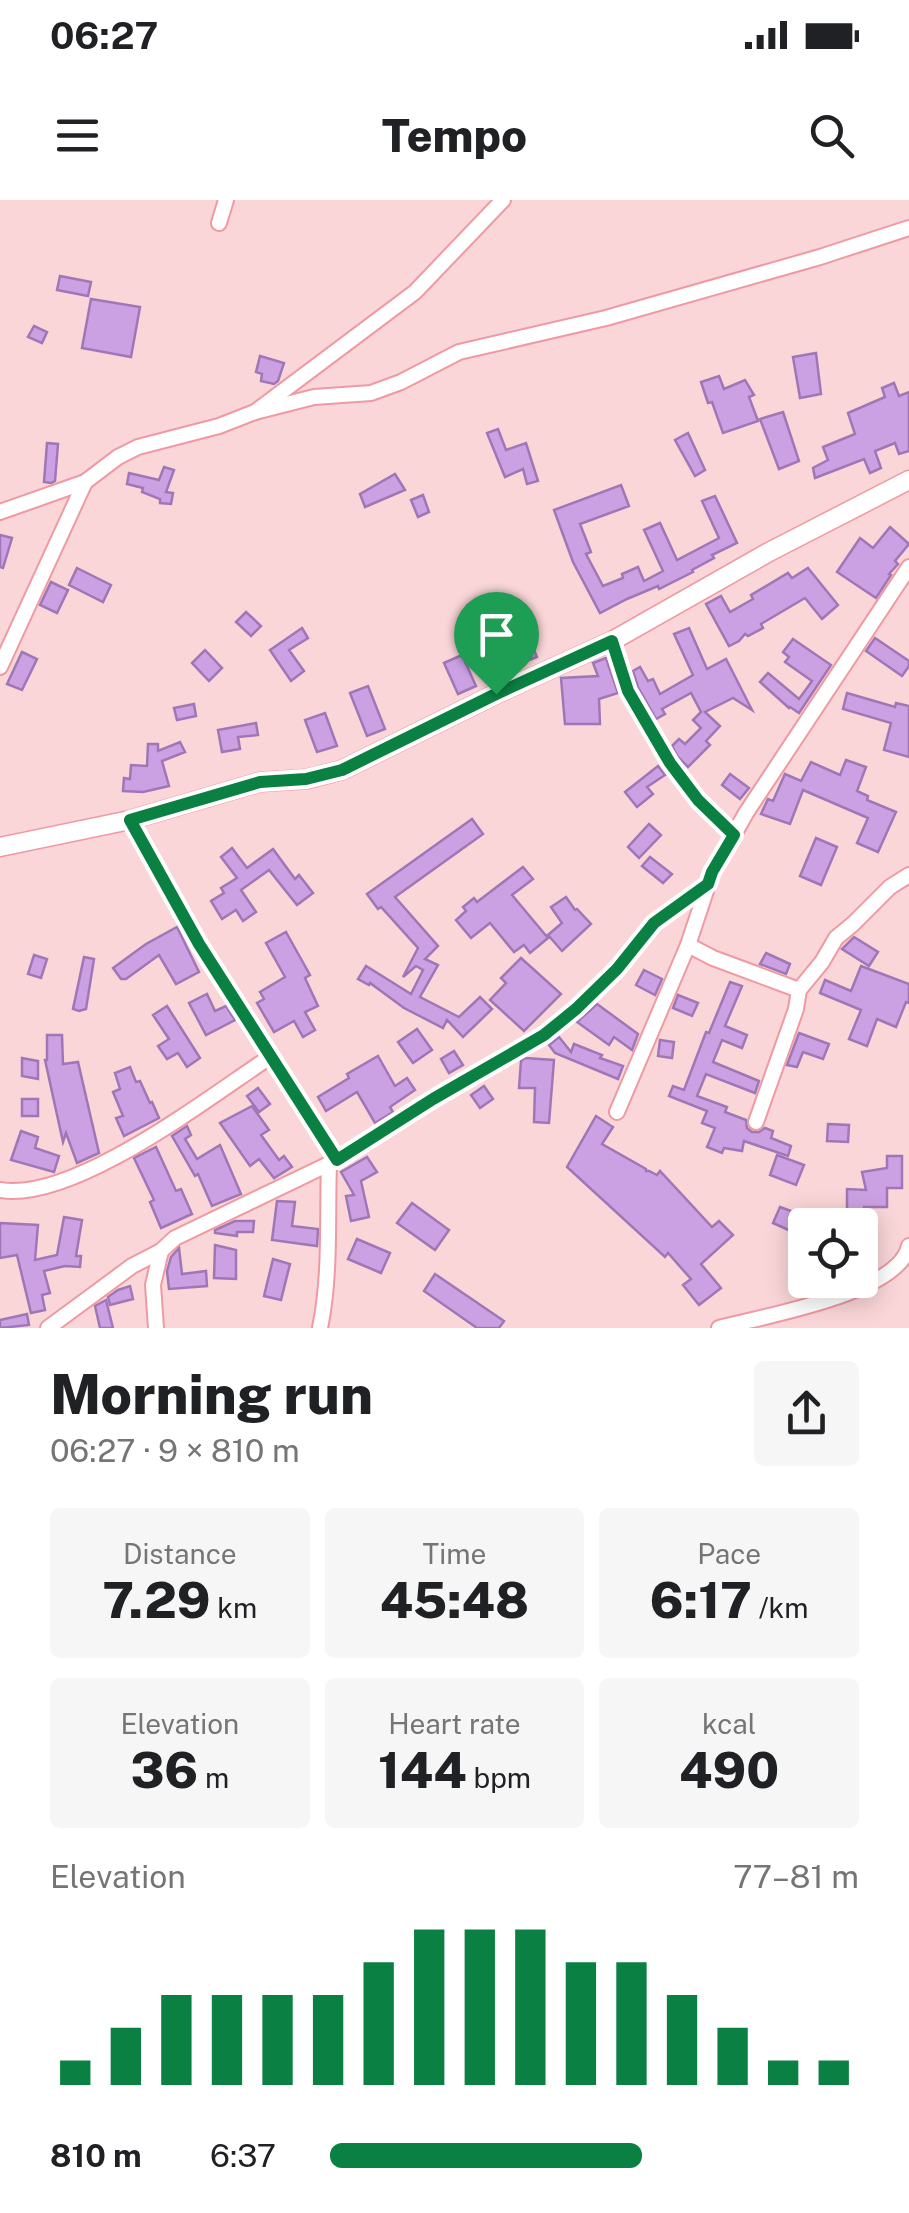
<!DOCTYPE html>
<html lang="en">
<head>
<meta charset="utf-8">
<style>
	body { margin:0; font-family:"Public Sans",sans-serif; background:#f6f6f6; color:#202124; height:100vh; display:flex; flex-direction:column; font-size:38px; white-space:nowrap }
	* { box-sizing:border-box; margin:0 }
	p { font-size:32px; color:#757577 }
	.icon { flex:none; width:55px; height:55px; fill:none; stroke:currentColor; stroke-width:2; stroke-linecap:round; stroke-linejoin:round }
	.map { position:relative; height:1128px; overflow:hidden }
	.drawer { display:flex; flex-direction:column; background:#fff; flex:1 }
	.drawer>* { flex:none }
	.fabs { position:absolute; left:788px; top:1008px; display:grid; gap:20px }
	.fabs a { display:grid; place-items:center; width:90px; height:90px; border-radius:10px; background:#fff; box-shadow:0 5px 25px #0003; font-size:50px }
	.pin { position:absolute; display:grid; place-items:center; width:85px; height:85px; color:#fff; margin:-102px -42px; border-radius:50% 50% 50% 0; rotate:-45deg; box-shadow:0 0 10px #0007 }
	.pin .icon { rotate:45deg }
	.round { display:grid; place-items:center; flex:none; width:105px; height:105px; border-radius:10px; background:#f6f6f6 }
	.overview { display:flex; align-items:center; justify-content:space-between; height:170px; padding:0 50px }
	h1 { font-size:55px; font-weight:800; line-height:75px }
	.figures { display:grid; grid-template-columns:repeat(3,1fr); gap:15px; height:170px; padding:10px 50px }
	.figures div { display:grid; align-content:center; border-radius:10px; background:#f6f6f6; text-align:center }
	.figures b { font-size:50px; font-weight:800 }
	.figures small { font-size:28px; font-weight:400 }
	.figures p { font-size:28px }
	.chart { height:280px; padding:20px 50px }
	.chart p { display:flex; justify-content:space-between }
	.chart svg { width:100%; height:180px; margin-top:10px; stroke:#0b8043; stroke-width:6 }
	ul { padding:0 50px; list-style:none; font-size:32px }
	li { display:grid; grid-template-columns:160px 120px 1fr; align-items:center; height:75px }
	li i { height:25px; border-radius:12px; background:#0b8043 }
	.status { display:flex; justify-content:space-between; align-items:center; height:70px; padding:0 50px; background:#fff; direction:ltr }
	.status svg { height:28px; fill:currentColor }
	header { display:flex; justify-content:space-between; align-items:center; height:130px; padding:0 50px; background:#fff; font-size:45px; font-weight:800 }
	.map>svg:first-child { display:block }
	.building { fill:#cca1e3; stroke:#a077b6; stroke-width:2.5 }
	.lines { fill:none; stroke-linecap:round; stroke-linejoin:round }
	.minor-casing { stroke:#ef9aa2; stroke-width:18 }
	.secondary-casing { stroke:#ef9aa2; stroke-width:21 }
	.minor { stroke:#fff; stroke-width:14 }
	.secondary { stroke:#fff; stroke-width:18 }
	.route-casing { stroke:#fff; stroke-width:20 }
	.route { stroke:#0b8043; stroke-width:12 }
</style>
</head>
<body>
<div class="status"><b>06:27</b><svg viewBox="0 0 49 12"><path d="M0 12V9h3v3zM5 12V6h3v6zM10 12V3h3v9zM15 12V0h3v12zM26 1h20v11H26zM47 4h2v5h-2z"/></svg></div>
<header><svg class="icon" aria-label="menu" viewBox="0 0 24 24"><path d="M4 6h16M4 12h16M4 18h16"/></svg>Tempo<svg class="icon" aria-label="search" viewBox="0 0 24 24"><circle cx="10" cy="10" r="6"/><path d="M15 15l6 6"/></svg></header>
<div class="map">
<svg width="909" height="1128" viewBox="0 0 909 1128">
	<rect width="100%" height="100%" fill="#fad6d8"/>
	<g class="building">
		<path d="M60 76 91 82 88 96 57 90Z"/>
		<path d="M91 99 140 107 131 157 82 148Z"/>
		<path d="M34 126 47 132 42 143 28 137Z"/>
		<path d="M816 153 821 194 800 198 793 157Z"/>
		<path d="M260 156 284 163 278 181 274 184 261 181 262 174 256 172Z"/>
		<path d="M719 176 724 189 745 180 754 195 749 197 758 221 723 233 712 202 708 203 701 182Z"/>
		<path d="M894 183 899 196 909 192V251L899 254 895 243 875 251 881 268 870 273 864 259 815 278 813 268 828 260 823 247 855 234 848 213 885 197 882 188Z"/>
		<path d="M783 212 799 261 779 269 760 219Z"/>
		<path d="M498 229 506 250 526 243 538 281 527 284 523 269 505 277 487 233Z"/>
		<path d="M688 233 705 270 695 276 675 240Z"/>
		<path d="M47 243 58 244 55 281 51 283 44 282Z"/>
		<path d="M164 267 174 270 166 292 173 293 171 304 160 303V299L142 292 143 288 127 284 129 273 159 280Z"/>
		<path d="M395 274 405 290 365 307 360 294Z"/>
		<path d="M621 285 629 306 580 324 591 352 586 354 603 386 623 378 622 374 638 367 644 381 663 371 644 330 660 323 677 360 719 338 702 301 715 296 737 343 712 355 714 358 692 370 693 372 659 389 658 386 627 399 600 413 573 362 554 310Z"/>
		<path d="M423 295 429 312 418 317 411 300Z"/>
		<path d="M890 327 909 344 895 361 898 364 889 374 891 375 876 398 837 372 860 338 873 348Z"/>
		<path d="M0 335 12 338 3 368 0 367Z"/>
		<path d="M77 368 111 385 103 402 69 385Z"/>
		<path d="M808 368 838 405 822 419 805 398 761 424 763 428 748 436 745 434 739 441 729 446 706 404 721 396 730 412 753 399 751 395 788 373 792 378Z"/>
		<path d="M51 382 68 390 57 413 40 405Z"/>
		<path d="M489 396 505 441 526 432 537 457 500 471 488 446 486 447 468 405Z"/>
		<path d="M246 412 261 426 251 436 236 422Z"/>
		<path d="M302 428 308 438 289 450 304 471 291 481 270 450Z"/>
		<path d="M689 428 707 469 726 459 752 510 733 498 705 512 720 526 706 541 710 545 688 567 678 557 672 546 679 539 685 544 701 528 693 520 701 512 691 493 662 509 665 514 656 519 638 487 633 471 640 467 648 481 653 479 660 494 693 475 674 434Z"/>
		<path d="M875 438 909 461V466L902 476 866 451Z"/>
		<path d="M793 439 831 465 799 513 790 507 789 508 760 482 768 473 799 499 812 481 785 462 789 457 783 452Z"/>
		<path d="M205 450 222 468 209 481 192 463Z"/>
		<path d="M22 452 37 459 22 490 7 484Z"/>
		<path d="M462 455 476 486 458 494 444 463Z"/>
		<path d="M606 458 618 493 599 499 600 524H565L561 478 598 476 593 463Z"/>
		<path d="M368 486 385 529 367 536 350 493Z"/>
		<path d="M847 493 895 507 896 503 909 506V557L884 550 891 523 843 509Z"/>
		<path d="M194 504 196 516 177 520 174 508Z"/>
		<path d="M325 513 337 546 317 552 305 520Z"/>
		<path d="M256 523 258 535 238 537 240 549 222 552 218 530Z"/>
		<path d="M180 542 185 552 162 561 169 586 143 592 123 591 124 578 130 579 131 565 147 566 148 544H158V551Z"/>
		<path d="M846 560 866 567 857 591 868 596 867 600 896 612 878 652 857 643 868 618 803 590 790 624 761 614 768 599 773 601 785 574 801 581 811 562 840 575Z"/>
		<path d="M658 566 665 575 647 587 653 594 637 607 625 592Z"/>
		<path d="M730 574 749 588 740 599 722 585Z"/>
		<path d="M472 619 483 634 395 697 438 746 425 759 438 765 420 797 459 817 480 797 492 809 463 837 447 820 443 828 404 808 370 783 369 785 358 779 366 766 411 794 423 770 416 766 403 777 418 748 381 707 378 709 367 694Z"/>
		<path d="M649 624 661 635 639 658 628 647Z"/>
		<path d="M816 638 837 647 821 685 800 676Z"/>
		<path d="M232 648 247 668 273 649 295 679 299 675 313 693 297 705 269 670 241 690 256 712 243 721 236 710 222 719 211 701 224 693 221 688 237 678 221 657Z"/>
		<path d="M650 657 672 674 663 683 642 666Z"/>
		<path d="M523 667 533 679 512 695 548 738 530 753 524 745 514 752 490 723 471 738 456 720 466 711 463 707 474 698 477 702Z"/>
		<path d="M566 697 575 710 577 709 591 724 562 751 548 735 562 723 551 707Z"/>
		<path d="M177 727 199 772 176 784 159 755 126 779H121L113 768 146 744Z"/>
		<path d="M286 732 310 775 305 778 318 806 305 812 315 830 303 837 294 821 274 832 257 803 264 799 260 792 285 777 266 743Z"/>
		<path d="M854 737 878 752 869 766 842 749Z"/>
		<path d="M766 753 790 764 786 774 760 764Z"/>
		<path d="M34 755 47 759 41 778 28 774Z"/>
		<path d="M84 757 94 759 86 809 79 811 73 809Z"/>
		<path d="M521 758 561 794 524 831 490 800 506 783 501 778Z"/>
		<path d="M861 766 909 784V803L906 802 896 827 877 819 867 846 849 839 861 810 820 793 825 780 851 791Z"/>
		<path d="M644 770 662 779 655 795 636 785Z"/>
		<path d="M730 782 742 786 725 826 747 835 742 848 722 840 713 862 759 881 755 893 706 874 697 896 727 907 725 912 746 920 747 928 752 932H759L765 928 773 931 771 938 791 946 788 956 744 941 742 951 724 948 722 953 707 947 715 928 702 923 707 911 669 896 673 886 684 890 706 832 709 833Z"/>
		<path d="M207 794 215 811 226 806 235 820 206 835 189 803Z"/>
		<path d="M678 795 698 803 692 816 673 808Z"/>
		<path d="M597 804 638 834 632 850 614 837 609 845 577 822Z"/>
		<path d="M167 806 200 858 187 867 178 853 167 859 158 846 169 839 153 815Z"/>
		<path d="M417 829 432 850 413 863 398 842Z"/>
		<path d="M799 833 829 844 823 859 803 852 797 867 787 865Z"/>
		<path d="M47 835H62L63 864 78 862 99 953 77 963 66 933 63 942 45 860H47Z"/>
		<path d="M559 837 571 852 574 844 602 855 600 858 623 866 618 879 555 853 549 845Z"/>
		<path d="M660 840 674 842 672 858 658 856Z"/>
		<path d="M454 851 463 865 449 873 441 859Z"/>
		<path d="M378 856 395 886 407 878 415 890 390 907 393 912 375 923 357 892 326 911 318 897 349 878 347 874Z"/>
		<path d="M22 858 38 861V879L22 876Z"/>
		<path d="M525 858 554 860 549 923 534 922 535 888H519L521 861Z"/>
		<path d="M130 867 136 882 140 881 150 903 152 902 159 918 124 936 116 918 123 916 113 892 120 889 115 873Z"/>
		<path d="M484 886 493 899 480 908 471 895Z"/>
		<path d="M258 888 270 904 259 912 247 896Z"/>
		<rect x="22" y="899" width="16" height="17"/>
		<path d="M252 906 269 930 261 935 279 960 284 956 292 967 274 978 259 959 250 966 220 923Z"/>
		<path d="M596 916 613 927 602 944 646 969V971H649L657 975 660 971 712 1027 719 1021 733 1035 701 1064 721 1088 699 1105 683 1085 691 1079 668 1053 665 1057 567 967Z"/>
		<path d="M828 924 849 925 848 942 827 941Z"/>
		<path d="M187 926 191 935 185 939 197 959 220 945 241 994 212 1006 198 974 195 976 172 936Z"/>
		<path d="M21 931 38 937 35 948 59 956 54 972 11 960Z"/>
		<path d="M156 947 176 991 181 989 192 1014 161 1028 150 1002 154 1000 134 958Z"/>
		<path d="M777 955 804 965 796 985 770 975Z"/>
		<path d="M887 956H902V988H887V1007H864V1014H847V989L866 990 862 972 887 968Z"/>
		<path d="M367 957 377 972 361 981 369 1017 351 1021 346 996 354 995 341 972Z"/>
		<path d="M277 1001 295 1002 292 1026 318 1029 317 1046 272 1040Z"/>
		<path d="M412 1003 449 1030 435 1050 397 1023Z"/>
		<path d="M780 1007 791 1011 789 1016 808 1024 802 1036 773 1023Z"/>
		<path d="M64 1017 82 1020 76 1056H81L80 1067 65 1066 44 1071 50 1093 42 1095 45 1110 31 1113 17 1055 0 1058V1023L38 1025 35 1060 57 1055Z"/>
		<path d="M235 1021H254L253 1032H237V1036L215 1033V1030Z"/>
		<path d="M357 1039 390 1053 381 1073 348 1059Z"/>
		<path d="M215 1045 236 1050V1079L214 1078Z"/>
		<path d="M179 1048 182 1074 206 1071 207 1086 169 1089 167 1071 171 1057Z"/>
		<path d="M273 1059 290 1064 281 1100 264 1096Z"/>
		<path d="M435 1074 504 1121 499 1128H477L424 1091Z"/>
		<path d="M130 1086 133 1099 110 1105 108 1097 118 1090Z"/>
		<path d="M106 1100 113 1128H100L95 1106Z"/>
		<path d="M27 1114 29 1125 0 1128V1120Z"/>
	</g>
	<g class="lines">
		<defs>
			<g id="minor">
				<path d="M219 23 226 0"/>
				<path d="M255 212 314 197 371 193 401 182 459 152 606 118 820 57 909 28"/>
				<path d="M0 312 85 282 118 257 138 247 219 226 255 212 415 92 503 0"/>
				<path d="M612 441 628 491 669 563 698 600 734 635"/>
				<path d="M0 467 85 282"/>
				<path d="M130 620 199 744 337 960"/>
				<path d="M688 745 713 758 799 790"/>
				<path d="M617 912 688 745 708 685"/>
				<path d="M756 922 796 809 799 790 822 762 836 738 853 724 890 687 909 675"/>
				<path d="M0 990C73 1003 209 897 270 857"/>
				<path d="M48 1128 132 1066 161 1051 175 1038 337 960 433 899 544 835 576 809 617 769 654 723 708 684 713 672 746 613 909 367"/>
				<path d="M156 1128 153 1085 161 1051"/>
				<path d="M320 1128C331 1074 327 1019 329 964"/>
				<path d="M719 1128C763 1116 898 1094 909 1046"/>
			</g>
			<path id="secondary" d="M0 647 130 620 260 582 307 579 342 570 496 494 612 441 769 352 909 280"/>
		</defs>
		<use href="#minor" class="minor-casing"/>
		<use href="#secondary" class="secondary-casing"/>
		<use href="#minor" class="minor"/>
		<use href="#secondary" class="secondary"/>
	</g>
	<g class="lines">
		<defs>
			<path id="route" d="M612 441 628 491 670 563 698 600 734 635 712 672 708 684 654 723 617 769 576 809 544 835 433 899 337 960 199 744 130 620 260 582 306 579 342 570 496 494Z"/>
		</defs>
		<use href="#route" class="route-casing"/>
		<use href="#route" class="route"/>
	</g>
</svg>
<div class="fabs">
<a><svg class="icon" aria-label="locate" viewBox="0 0 24 24"><circle cx="12" cy="12" r="6"/><path d="M12 2v4M12 18v4M2 12h4M18 12h4"/></svg></a>
</div>
<div class="pin" style="left:496px;top:494px;background:#1e9e55"><svg class="icon" aria-label="arrive" viewBox="0 0 24 24"><path d="M6 21V4h12l-3 4 3 4H6"/></svg></div>
</div>
<section class="drawer">
<div class="overview"><div><h1>Morning run</h1><p>06:27 · 9 × 810 m</p></div><a class="round"><svg class="icon" aria-label="share" viewBox="0 0 24 24"><path d="M12 15V3M7 8l5-5 5 5M5 13v7h14v-7"/></svg></a></div>
<div class="figures">
<div><p>Distance</p><b>7.29<small> km</small></b></div>
<div><p>Time</p><b>45:48</b></div>
<div><p>Pace</p><b>6:17<small> /km</small></b></div>
</div>
<div class="figures">
<div><p>Elevation</p><b>36<small> m</small></b></div>
<div><p>Heart rate</p><b>144<small> bpm</small></b></div>
<div><p>kcal</p><b>490</b></div>
</div>
<div class="chart"><p><span>Elevation</span>77–81 m</p>
<svg viewBox="0 0 160 44" preserveAspectRatio="none"><path d="M5 44V38M15 44V30M25 44V22M35 44V22M45 44V22M55 44V22M65 44V14M75 44V6M85 44V6M95 44V6M105 44V14M115 44V14M125 44V22M135 44V30M145 44V38M155 44V38"/></svg>
</div>
<ul>
<li><b>810 m</b>6:37<i style="width:59%"></i></li>
</ul>
</section>
</body>
</html>
